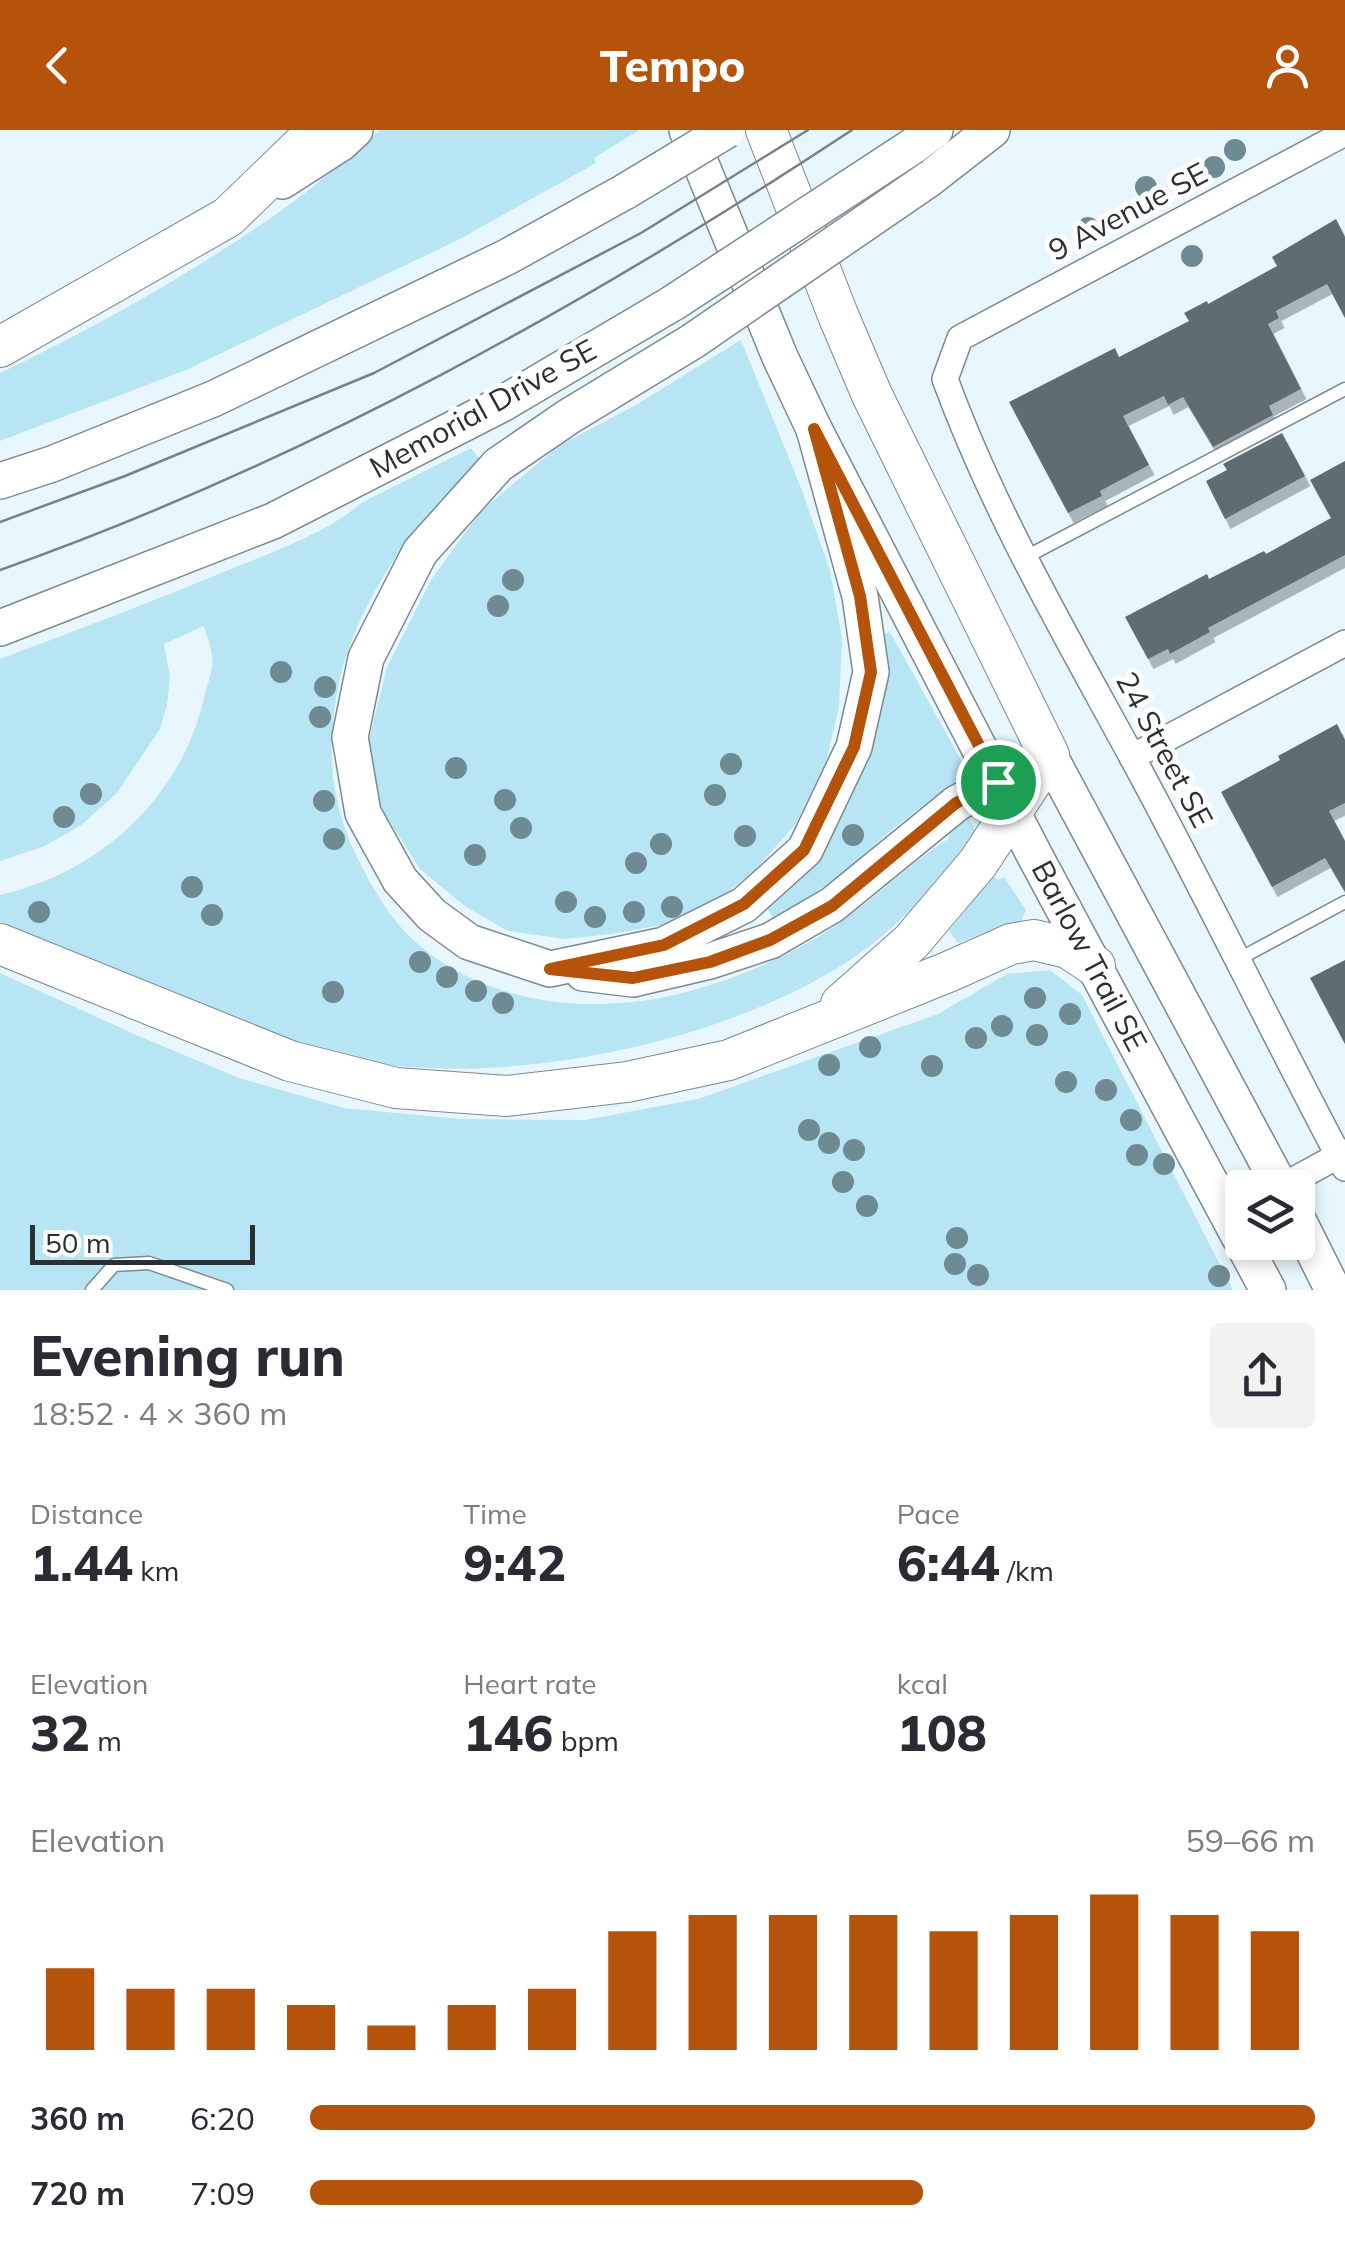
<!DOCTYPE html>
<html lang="en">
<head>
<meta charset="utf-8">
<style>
	body { margin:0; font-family:Mulish,sans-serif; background:#f2f2f3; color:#2b2b33; height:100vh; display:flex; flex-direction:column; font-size:38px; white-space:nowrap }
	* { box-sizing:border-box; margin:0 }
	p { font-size:32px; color:#7c7c81 }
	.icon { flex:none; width:55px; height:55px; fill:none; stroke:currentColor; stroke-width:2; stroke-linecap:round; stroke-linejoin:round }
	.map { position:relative; height:1160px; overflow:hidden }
	.details { display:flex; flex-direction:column; background:#fff; flex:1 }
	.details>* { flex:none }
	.controls { position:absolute; left:1225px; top:1040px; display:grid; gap:20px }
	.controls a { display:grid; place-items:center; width:90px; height:90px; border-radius:10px; background:#fff; box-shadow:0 5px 15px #0003; font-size:50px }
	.scale { position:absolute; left:30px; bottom:25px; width:225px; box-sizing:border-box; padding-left:10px; border:5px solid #2a3032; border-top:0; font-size:28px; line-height:35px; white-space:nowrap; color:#2a3032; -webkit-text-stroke:8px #fff; paint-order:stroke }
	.pin { position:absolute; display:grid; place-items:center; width:85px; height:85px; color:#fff; margin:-42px; border:5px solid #fff; border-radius:50%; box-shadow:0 2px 10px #0007 }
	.round { display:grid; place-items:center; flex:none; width:105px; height:105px; border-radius:10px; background:#f2f2f3 }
	.headline { display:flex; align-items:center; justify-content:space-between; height:170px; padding:0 30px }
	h1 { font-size:55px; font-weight:800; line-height:75px }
	.stats { display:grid; grid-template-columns:repeat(3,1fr); gap:15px; height:170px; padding:10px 30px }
	.stats div { display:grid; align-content:center }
	.stats b { font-size:50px; font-weight:800 }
	.stats small { font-size:28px; font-weight:400 }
	.stats p { font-size:28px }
	.chart { height:280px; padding:20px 30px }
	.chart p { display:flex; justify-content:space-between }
	.chart svg { width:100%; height:180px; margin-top:10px; stroke:#b45309; stroke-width:6 }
	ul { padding:0 30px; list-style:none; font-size:32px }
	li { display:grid; grid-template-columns:160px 120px 1fr; align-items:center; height:75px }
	li i { height:25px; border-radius:12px; background:#b45309 }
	header { display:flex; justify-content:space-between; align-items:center; height:130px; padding:0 30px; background:#b45309; color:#fff; font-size:45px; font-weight:800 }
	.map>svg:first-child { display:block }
	.green { fill:#b8e5f4 }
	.building { fill:#5e6c70; filter:url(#shadow) }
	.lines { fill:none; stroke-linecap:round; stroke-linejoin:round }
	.lane-casing { stroke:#7b8a8f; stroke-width:15 }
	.street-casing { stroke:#7b8a8f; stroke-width:28 }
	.secondary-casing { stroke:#7b8a8f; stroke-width:38 }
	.primary-casing { stroke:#7b8a8f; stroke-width:42 }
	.lane { stroke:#fff; stroke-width:12 }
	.street { stroke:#fff; stroke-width:25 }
	.secondary { stroke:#fff; stroke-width:35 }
	.primary { stroke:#fff; stroke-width:40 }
	.tram { stroke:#788285; stroke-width:2.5 }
	.secondary-bridge-casing { stroke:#7b8a8f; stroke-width:38; stroke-linecap:butt }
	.secondary-bridge { stroke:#fff; stroke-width:35 }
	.tree { fill:#6e8a92 }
	.route-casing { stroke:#fff; stroke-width:20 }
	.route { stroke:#b45309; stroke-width:12 }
	.labels { text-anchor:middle; stroke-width:10; stroke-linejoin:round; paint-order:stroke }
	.street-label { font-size:30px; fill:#2a3032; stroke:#fff }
</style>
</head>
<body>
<header><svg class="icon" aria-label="back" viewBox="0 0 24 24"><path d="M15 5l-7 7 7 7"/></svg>Tempo<svg class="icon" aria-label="person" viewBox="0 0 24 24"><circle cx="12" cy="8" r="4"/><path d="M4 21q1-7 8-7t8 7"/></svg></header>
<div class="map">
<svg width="1345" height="1160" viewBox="0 0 1345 1160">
	<defs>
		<filter id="shadow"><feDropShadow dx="5.5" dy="10" stdDeviation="0" flood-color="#0004"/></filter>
	</defs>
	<rect width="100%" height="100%" fill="#e7f7fd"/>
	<g class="green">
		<path d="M380 0H639L594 28 596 33 458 110 186 240 0 311V243C94 198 187 146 272 87 310 61 345 30 380 0Z"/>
		<path d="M741 210 801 358 830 440 842 509 839 577 826 632 795 695 754 741 717 771 662 795 612 804 565 809 508 801 466 777 420 739 381 678 368 614 387 537 432 448 482 380 560 315 634 276Z"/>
		<path d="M471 318 480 330C461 350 441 370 423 391 386 434 348 503 338 558 325 626 331 680 364 741 377 765 392 790 412 809 479 870 573 884 660 868 721 856 784 830 835 796 875 769 908 734 949 708V698L968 687 975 699C942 752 897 800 844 834 717 914 509 957 361 931 349 929 335 928 324 925 288 914 253 896 218 881 145 852 73 822 0 792V765C98 743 179 670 203 572 206 558 214 540 212 526 211 516 207 506 204 496L164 514 170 546 167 575 160 599 117 663 80 696 45 716 0 731V529C77 500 154 471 231 439 271 423 329 402 361 373Z"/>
		<path d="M890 502 966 639 967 647 934 667 889 702 842 744 788 781 773 788 765 775 788 755 874 507Z"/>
		<path d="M993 746 998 750 1004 747 1026 780 1021 792 1000 796 958 813 949 801Z"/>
		<path d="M1050 840 1082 865 1233 1160H0V843L141 907 239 948 344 978 460 989 585 990 698 969 938 884 1007 844Z"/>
	</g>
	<g class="building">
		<path d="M1336 89 1345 107V188L1327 154 1276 181 1279 188 1268 194 1301 259 1269 276 1273 285 1213 317 1183 267 1168 275 1164 266 1123 286 1149 335 1100 361 1102 366 1068 383 1009 272 1115 218 1119 227 1189 191 1184 183 1207 171 1208 174 1277 136 1272 127Z"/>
		<path d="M1282 303 1305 346 1225 389 1206 351 1227 340 1223 334Z"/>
		<path d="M1345 331V425L1208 498 1210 502 1170 524 1168 519 1148 529 1125 487 1207 444 1209 449 1264 421 1266 424 1331 388 1310 350Z"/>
		<path d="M1337 594 1345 610V673L1329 681 1345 711V762L1325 728 1272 757 1221 662 1280 630 1278 626Z"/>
		<path d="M1345 830V914L1310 848Z"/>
	</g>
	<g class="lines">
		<defs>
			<g id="lane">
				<path d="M1024 428 1345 259"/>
				<path d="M1237 830 1345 772"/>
				<path d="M92 1160 114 1135 149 1133 227 1160"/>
			</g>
			<g id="street">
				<path d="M1345 3 960 208 945 249C993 380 1064 502 1131 625 1205 761 1272 901 1345 1038"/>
				<path d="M1132 627 1345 513"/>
				<path d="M1281 1057 1345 1022"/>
			</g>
			<g id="secondary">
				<path d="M687 0 780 227 814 299 1035 726 1268 1160"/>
				<path d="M913 16 935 0"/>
				<path d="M929 49 992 0"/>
				<path d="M282 51 341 13 355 0"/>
				<path d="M693 211 568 287 498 335 420 422 366 528 350 607 363 683 400 750 432 785 469 812 550 839 664 815 744 775 805 720 854 617 871 542 860 466 814 299"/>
				<path d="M0 351 52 334 213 269 507 127 626 61"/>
				<path d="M0 498 273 391 502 274 673 173"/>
				<path d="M583 843 633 849 710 831 770 811 832 775 957 673 1049 625 1281 1058"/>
				<path d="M1298 1090 1333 1160"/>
			</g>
			<g id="primary">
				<path d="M766 0 838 185 872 265 1049 625 978 733 911 812 841 874"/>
				<path d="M0 217 228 87 318 0"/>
				<path d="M0 814 290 931 396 958 507 966 627 952 729 930 948 842 1011 814 1034 810 1068 818 1095 836"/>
			</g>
		</defs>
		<use href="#lane" class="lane-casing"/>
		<use href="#street" class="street-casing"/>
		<use href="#secondary" class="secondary-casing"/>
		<use href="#primary" class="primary-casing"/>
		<use href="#lane" class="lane"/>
		<use href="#street" class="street"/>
		<use href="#secondary" class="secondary"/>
		<use href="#primary" class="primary"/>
		<g class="tram">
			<path d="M0 392 125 346 374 243 641 103 808 0"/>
			<path d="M0 440C302 333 585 176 852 0"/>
		</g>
		<defs>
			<g id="secondary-bridge">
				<path d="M626 61 727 0"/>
				<path d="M673 173 913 16"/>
				<path d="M693 211 929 49"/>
			</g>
		</defs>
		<use href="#secondary-bridge" class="secondary-bridge-casing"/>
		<use href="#secondary-bridge" class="secondary-bridge"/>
	</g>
	<g class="tree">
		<circle cx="1235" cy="20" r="11"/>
		<circle cx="1214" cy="37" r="11"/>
		<circle cx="1186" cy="54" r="11"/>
		<circle cx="1146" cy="57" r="11"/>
		<circle cx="1088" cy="98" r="11"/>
		<circle cx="1192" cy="126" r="11"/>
		<circle cx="513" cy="450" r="11"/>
		<circle cx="498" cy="476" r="11"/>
		<circle cx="281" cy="542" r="11"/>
		<circle cx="325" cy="557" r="11"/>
		<circle cx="320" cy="587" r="11"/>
		<circle cx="731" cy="634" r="11"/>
		<circle cx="456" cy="638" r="11"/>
		<circle cx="91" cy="664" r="11"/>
		<circle cx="715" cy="665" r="11"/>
		<circle cx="505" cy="670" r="11"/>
		<circle cx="324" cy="671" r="11"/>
		<circle cx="64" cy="687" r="11"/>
		<circle cx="521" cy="698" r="11"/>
		<circle cx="853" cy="705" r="11"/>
		<circle cx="745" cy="706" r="11"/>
		<circle cx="334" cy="709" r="11"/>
		<circle cx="661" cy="714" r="11"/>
		<circle cx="475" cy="725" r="11"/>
		<circle cx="636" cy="733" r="11"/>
		<circle cx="192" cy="757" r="11"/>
		<circle cx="566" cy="772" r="11"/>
		<circle cx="672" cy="777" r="11"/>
		<circle cx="39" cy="782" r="11"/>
		<circle cx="634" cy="782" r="11"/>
		<circle cx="212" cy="785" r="11"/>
		<circle cx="595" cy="787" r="11"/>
		<circle cx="420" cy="832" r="11"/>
		<circle cx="447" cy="847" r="11"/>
		<circle cx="476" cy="861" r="11"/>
		<circle cx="333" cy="862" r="11"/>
		<circle cx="1035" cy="868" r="11"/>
		<circle cx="503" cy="873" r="11"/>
		<circle cx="1070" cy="884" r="11"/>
		<circle cx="1002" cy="896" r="11"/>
		<circle cx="1037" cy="905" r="11"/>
		<circle cx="976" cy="908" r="11"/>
		<circle cx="870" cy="917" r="11"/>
		<circle cx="829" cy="935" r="11"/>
		<circle cx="932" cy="936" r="11"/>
		<circle cx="1066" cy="952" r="11"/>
		<circle cx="1106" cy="960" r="11"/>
		<circle cx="1131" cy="990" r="11"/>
		<circle cx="809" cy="1000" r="11"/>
		<circle cx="829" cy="1013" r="11"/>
		<circle cx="854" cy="1020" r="11"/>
		<circle cx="1137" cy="1025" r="11"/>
		<circle cx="1164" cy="1034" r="11"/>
		<circle cx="843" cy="1052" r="11"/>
		<circle cx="867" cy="1076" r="11"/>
		<circle cx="957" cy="1108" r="11"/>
		<circle cx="955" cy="1134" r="11"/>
		<circle cx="978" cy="1145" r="11"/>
		<circle cx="1219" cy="1146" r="11"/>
	</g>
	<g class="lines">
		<defs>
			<path id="route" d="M814 299 998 652 956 673 832 776 770 810 710 832 633 848 550 839 664 815 744 774 804 720 854 617 871 542 860 466Z"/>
		</defs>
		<use href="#route" class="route-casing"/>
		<use href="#route" class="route"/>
	</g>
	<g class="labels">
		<g class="street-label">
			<text transform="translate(1128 82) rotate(-28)" y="10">9 Avenue SE</text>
			<text transform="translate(483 279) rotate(-29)" y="10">Memorial Drive SE</text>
			<text transform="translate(1164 620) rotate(62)" y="10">24 Street SE</text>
			<text transform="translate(1089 826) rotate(62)" y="10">Barlow Trail SE</text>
		</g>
	</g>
</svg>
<div class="controls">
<a><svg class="icon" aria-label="layers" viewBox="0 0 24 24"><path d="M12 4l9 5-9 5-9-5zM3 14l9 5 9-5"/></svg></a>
</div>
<div class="scale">50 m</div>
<div class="pin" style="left:998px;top:652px;background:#1e9e55"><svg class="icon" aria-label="arrive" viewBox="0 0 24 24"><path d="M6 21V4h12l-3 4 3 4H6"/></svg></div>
</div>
<section class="details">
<div class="headline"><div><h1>Evening run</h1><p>18:52 · 4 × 360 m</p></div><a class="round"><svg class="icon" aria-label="share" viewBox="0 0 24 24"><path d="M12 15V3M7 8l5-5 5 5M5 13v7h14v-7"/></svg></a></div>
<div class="stats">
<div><p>Distance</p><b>1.44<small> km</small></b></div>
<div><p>Time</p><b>9:42</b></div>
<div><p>Pace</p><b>6:44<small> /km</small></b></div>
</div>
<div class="stats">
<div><p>Elevation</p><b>32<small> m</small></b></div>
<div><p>Heart rate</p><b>146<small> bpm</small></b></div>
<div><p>kcal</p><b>108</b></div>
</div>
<div class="chart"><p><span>Elevation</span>59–66 m</p>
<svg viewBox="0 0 160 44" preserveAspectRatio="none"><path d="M5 44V24M15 44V29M25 44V29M35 44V33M45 44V38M55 44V33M65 44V29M75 44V15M85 44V11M95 44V11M105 44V11M115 44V15M125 44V11M135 44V6M145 44V11M155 44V15"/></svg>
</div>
<ul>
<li><b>360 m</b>6:20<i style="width:100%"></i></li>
<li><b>720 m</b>7:09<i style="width:61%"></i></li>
</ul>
</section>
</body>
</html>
